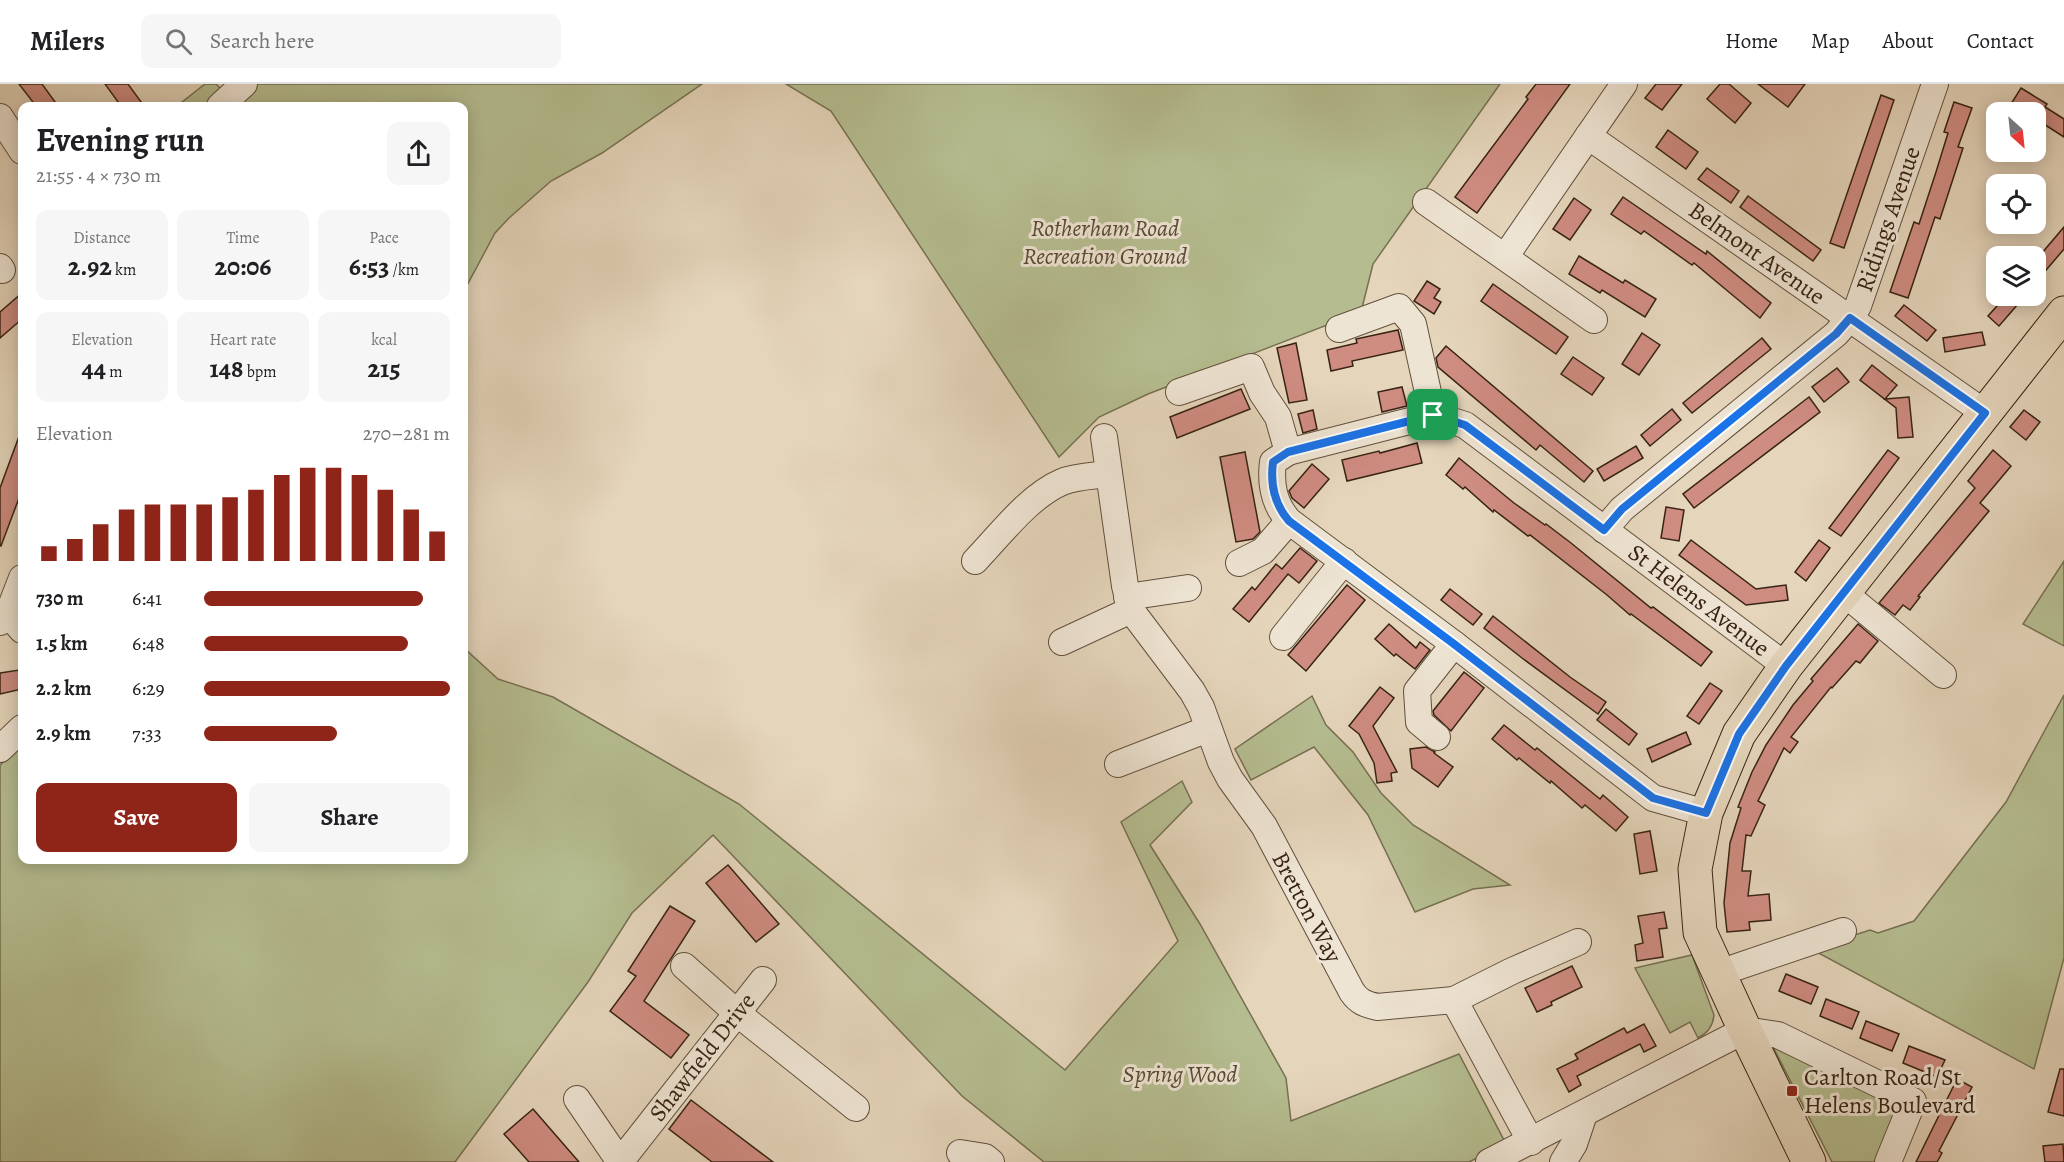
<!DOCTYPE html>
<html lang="en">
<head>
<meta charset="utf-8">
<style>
	body { margin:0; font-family:Alegreya,serif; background:#f6f6f6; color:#202124; height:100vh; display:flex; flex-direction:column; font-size:22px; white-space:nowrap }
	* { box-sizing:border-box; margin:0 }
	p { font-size:20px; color:#757577 }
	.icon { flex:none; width:33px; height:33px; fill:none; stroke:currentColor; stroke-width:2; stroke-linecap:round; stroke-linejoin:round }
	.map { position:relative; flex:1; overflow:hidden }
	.drawer { position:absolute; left:18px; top:18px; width:450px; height:762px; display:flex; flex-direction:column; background:#fff; border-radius:12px; box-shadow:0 3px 15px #0003 }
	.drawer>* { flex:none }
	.needle { width:39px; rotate:153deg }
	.controls { position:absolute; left:1986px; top:18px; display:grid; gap:12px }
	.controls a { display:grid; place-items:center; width:60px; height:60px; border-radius:12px; background:#fff; box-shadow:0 3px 15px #0003; font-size:30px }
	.pin { position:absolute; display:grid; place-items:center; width:51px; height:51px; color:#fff; margin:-26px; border-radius:12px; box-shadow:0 3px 9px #0006 }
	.round { display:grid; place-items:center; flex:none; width:63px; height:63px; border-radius:12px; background:#f6f6f6 }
	.overview { display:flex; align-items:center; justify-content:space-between; height:102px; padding:0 18px }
	h1 { font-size:33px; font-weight:700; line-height:45px }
	.stats { display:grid; grid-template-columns:repeat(3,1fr); gap:9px; height:102px; padding:6px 18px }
	.stats div { display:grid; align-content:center; border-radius:12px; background:#f6f6f6; text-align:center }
	.stats b { font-size:26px; font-weight:700 }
	.stats small { font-size:16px; font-weight:400 }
	.stats p { font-size:16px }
	.chart { height:168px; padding:12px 18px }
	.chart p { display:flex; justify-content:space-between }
	.chart svg { width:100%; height:108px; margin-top:6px; stroke:#8f2418; stroke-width:6 }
	.primary-button { display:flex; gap:12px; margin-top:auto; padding:12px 18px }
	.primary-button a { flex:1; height:69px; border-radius:12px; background:#8f2418; color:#fff; font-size:24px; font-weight:700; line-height:69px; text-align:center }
	.primary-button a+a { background:#f6f6f6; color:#202124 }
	ul { padding:0 18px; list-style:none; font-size:20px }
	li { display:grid; grid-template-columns:96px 72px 1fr; align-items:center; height:45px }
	li i { height:15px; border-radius:8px; background:#8f2418 }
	header { display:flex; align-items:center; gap:36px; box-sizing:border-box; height:84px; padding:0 30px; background:#fff; border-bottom:2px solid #e0e0e0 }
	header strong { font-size:28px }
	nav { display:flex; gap:33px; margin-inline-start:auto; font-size:21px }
	.search { width:420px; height:54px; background:#f6f6f6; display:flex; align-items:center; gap:15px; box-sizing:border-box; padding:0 21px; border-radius:12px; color:#757577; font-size:22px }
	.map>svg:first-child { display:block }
	.green { fill:#b5bd90; stroke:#767052; stroke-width:1.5 }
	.building { fill:#cf8c81; stroke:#372314; stroke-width:1.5 }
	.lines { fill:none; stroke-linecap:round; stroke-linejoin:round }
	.minor-casing { stroke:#62503e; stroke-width:28 }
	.major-casing { stroke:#372314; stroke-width:35 }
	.minor { stroke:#eee4d3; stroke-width:26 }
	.major { stroke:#e5d5bb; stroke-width:33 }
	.route-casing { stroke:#fff; stroke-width:12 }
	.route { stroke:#1a73e8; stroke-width:8 }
	.poi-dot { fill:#8f2418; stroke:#eee4d3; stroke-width:2 }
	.labels { text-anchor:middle; stroke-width:6; stroke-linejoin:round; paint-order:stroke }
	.street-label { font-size:24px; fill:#372314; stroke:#eee4d3 }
	.park-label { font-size:24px; font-style:italic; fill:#564a33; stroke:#eee4d3 }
	.poi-label { font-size:24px; fill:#372314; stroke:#eee4d3; text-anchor:start }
</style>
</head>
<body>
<header>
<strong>Milers</strong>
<div class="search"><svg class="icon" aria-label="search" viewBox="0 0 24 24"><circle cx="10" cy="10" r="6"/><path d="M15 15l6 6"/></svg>Search here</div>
<nav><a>Home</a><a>Map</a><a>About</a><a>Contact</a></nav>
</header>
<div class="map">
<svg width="2064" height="1078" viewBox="0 0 2064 1078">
	<rect width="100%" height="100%" fill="#e5d5bb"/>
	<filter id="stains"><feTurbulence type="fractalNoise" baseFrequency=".00333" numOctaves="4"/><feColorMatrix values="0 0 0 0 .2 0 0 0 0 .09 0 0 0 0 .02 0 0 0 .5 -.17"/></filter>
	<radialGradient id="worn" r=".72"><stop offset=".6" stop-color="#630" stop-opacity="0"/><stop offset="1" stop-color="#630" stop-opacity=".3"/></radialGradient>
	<g class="green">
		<path d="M205 0H216L222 6 229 0H702L602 69 551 97 509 134 495 149 464 207V22H177Z"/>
		<path d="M786 0H1500L1373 180 1361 228 1148 310 1099 333 1059 373 831 27Z"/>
		<path d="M2064 477V562L2023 540Z"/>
		<path d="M464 564 498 595 553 613 739 720 1065 986 1178 857 1121 738 1182 697 1192 718 1150 761 1200 840 1286 994 1291 1037 1459 970 1506 1060 1469 1078H1044L962 1012 713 751 632 829 588 898 455 1078H0V681L22 661V776H464Z"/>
		<path d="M2064 611V874L2034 985 1811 865 1870 846 1878 849 1914 837 2006 718Z"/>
		<path d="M1312 612 1326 641 1353 668 1381 709 1413 741 1510 801 1473 805 1415 828 1368 731 1314 663 1251 696 1235 665Z"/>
		<path d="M1692 871 1714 931C1713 942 1708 949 1698 954L1690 938 1670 949 1635 884Z"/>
		<path d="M1773 963 1899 1021 1877 1078H1832Z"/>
	</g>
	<g class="building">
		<path d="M19 0H42L58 22H36Z"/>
		<path d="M105 0H128L144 22H121Z"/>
		<path d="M1536 0H1570L1477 129 1455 113 1528 15 1526 13Z"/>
		<path d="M1656 0H1682L1662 26 1645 14Z"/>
		<path d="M1720 0H1729L1751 19 1735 39 1707 15Z"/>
		<path d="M1758 0H1805L1788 23Z"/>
		<path d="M2021 4 2047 20 2045 23 2064 35V53L2036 35V28H2025L2011 20Z"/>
		<path d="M1881 11 1894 16 1844 164 1830 159Z"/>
		<path d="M1954 18 1972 24 1958 63 1963 64 1940 135 1935 133 1908 214 1890 208 1914 138 1919 140 1936 88 1948 49 1944 48Z"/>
		<path d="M1668 46 1698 68 1686 85 1656 63Z"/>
		<path d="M1707 84 1739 107 1731 119 1698 95Z"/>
		<path d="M1748 112 1821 166 1813 177 1740 123Z"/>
		<path d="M1623 113 1706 170 1707 167 1771 219 1760 234 1694 179 1692 181 1644 147 1641 150 1611 130Z"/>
		<path d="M1574 114 1591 126 1570 156 1553 145Z"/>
		<path d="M2064 143V165L2036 198V176Z"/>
		<path d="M1579 172 1623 199 1625 196 1656 215 1645 233 1602 206 1600 209 1569 190Z"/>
		<path d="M1427 197 1440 205 1434 214 1441 218 1434 230 1414 217Z"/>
		<path d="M1493 200 1568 253 1556 270 1481 217Z"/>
		<path d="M22 209V235L0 254V228Z"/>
		<path d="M2006 212H2025L1999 242 1988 232Z"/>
		<path d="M1904 221 1936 246 1927 257 1895 232Z"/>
		<path d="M1398 246 1403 266 1352 277 1353 282 1331 287 1327 266 1357 259 1356 255Z"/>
		<path d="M1982 248 1985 261 1945 268 1943 254Z"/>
		<path d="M1642 249 1660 261 1639 291 1622 280Z"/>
		<path d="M1762 254 1771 265 1692 329 1683 319Z"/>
		<path d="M1296 259 1307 316 1289 319 1277 264Z"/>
		<path d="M1446 262 1593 387 1584 398 1540 361 1536 366 1438 283 1436 274Z"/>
		<path d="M1573 273 1604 294 1592 311 1561 290Z"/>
		<path d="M1872 281 1897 301 1885 315 1909 313 1913 353 1898 354 1896 324 1860 296Z"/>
		<path d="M1837 284 1849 298 1824 318 1812 303Z"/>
		<path d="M1402 303 1407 322 1382 328 1378 308Z"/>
		<path d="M1241 305 1250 325 1177 354 1170 333Z"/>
		<path d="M1809 313 1820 328 1694 424 1683 410Z"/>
		<path d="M1672 325 1681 336 1650 362 1641 351Z"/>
		<path d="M1313 326 1317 345 1303 349 1298 330Z"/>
		<path d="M2024 326 2040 338 2026 356 2010 343Z"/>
		<path d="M21 347H22V406L1 462H0V404Z"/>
		<path d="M1417 359 1422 379 1347 397 1342 376 1379 367 1380 369Z"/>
		<path d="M1636 362 1643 374 1604 397 1597 385Z"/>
		<path d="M1888 366 1899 374 1841 452 1829 444Z"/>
		<path d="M1993 366 2011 382 1980 419 1989 427 1918 512 1920 513 1910 526 1903 521 1895 531 1879 519 1975 404 1968 397Z"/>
		<path d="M1245 368 1260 448 1253 455 1236 458 1220 373Z"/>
		<path d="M1459 374 1514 419 1545 441 1546 440 1571 459 1651 524 1653 523 1712 568 1701 582 1631 530 1630 531 1607 511 1530 451 1528 452 1494 426 1493 428 1465 403 1463 405 1446 391Z"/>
		<path d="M1312 380 1329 395 1304 424 1292 414 1289 407Z"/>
		<path d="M1666 423 1684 426 1679 457 1661 454Z"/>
		<path d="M1691 456 1756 505 1786 501 1788 516 1746 521 1679 471Z"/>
		<path d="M1819 456 1830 464 1806 497 1795 488Z"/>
		<path d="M1300 464 1317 477 1299 499 1288 490 1249 538 1233 525 1252 503 1255 506 1276 480 1282 485Z"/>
		<path d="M1347 501 1365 516 1306 587 1288 571Z"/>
		<path d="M1450 505 1482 530 1473 541 1441 516Z"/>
		<path d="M1493 532 1570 593 1606 618 1598 630 1522 574 1484 544Z"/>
		<path d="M1389 540 1416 564 1420 558 1430 566 1415 585 1396 570 1394 572 1375 555Z"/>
		<path d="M1858 540 1878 557 1860 579 1856 577 1832 604 1831 603 1791 653 1798 658 1790 669 1784 664 1758 717 1765 721 1751 752 1746 751 1742 787H1751L1748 812 1769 810 1771 836 1749 838 1750 846 1727 848 1724 819 1730 759 1741 724 1738 723 1752 688 1766 661 1793 621 1813 597 1811 595Z"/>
		<path d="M19 586 22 605 0 610V589Z"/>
		<path d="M1464 588 1484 604 1451 647 1434 631 1433 627Z"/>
		<path d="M1710 599 1722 607 1699 640 1687 632Z"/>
		<path d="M1380 603 1394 614 1373 642 1397 688 1391 689 1392 697 1377 699 1374 679 1359 650 1349 642Z"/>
		<path d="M1606 625 1637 650 1629 661 1597 636Z"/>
		<path d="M1504 641 1535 666 1537 664 1600 715 1603 711 1628 733 1616 747 1585 721 1582 724 1551 697 1550 699 1519 674 1517 676 1492 655Z"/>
		<path d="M1686 648 1691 660 1652 678 1647 665Z"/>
		<path d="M1426 663 1435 668 1434 669 1453 683 1438 703 1412 684 1410 665Z"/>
		<path d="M1650 747 1657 787 1640 790 1634 750Z"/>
		<path d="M728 781 779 840 756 858 706 799Z"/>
		<path d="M670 822 695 837 644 917 689 951 671 974 610 927 636 892 628 887Z"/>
		<path d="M1664 828 1667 844 1659 845 1663 873 1637 877 1635 861 1643 859 1638 832Z"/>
		<path d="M1572 882 1582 903 1551 918 1552 921 1537 928 1525 904Z"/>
		<path d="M1786 890 1818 903 1811 920 1779 907Z"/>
		<path d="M1826 915 1859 928 1852 945 1820 932Z"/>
		<path d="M1866 937 1899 950 1892 967 1860 954Z"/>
		<path d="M1644 940 1656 962 1644 968 1640 960 1577 992 1581 1001 1569 1008 1557 985 1578 975 1575 970 1624 944 1627 949Z"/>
		<path d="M1909 962 1945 976 1937 993 1903 979Z"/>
		<path d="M2060 985H2064V1032L2048 1028Z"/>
		<path d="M1957 995 1972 1003 1939 1067 1942 1069 1937 1078H1916Z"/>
		<path d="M691 1016 773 1078H712L669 1045Z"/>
		<path d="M533 1025 579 1078H529L504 1050Z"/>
		<path d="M2063 1060 2064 1078H2045L2043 1062Z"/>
	</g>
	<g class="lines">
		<defs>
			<g id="minor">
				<path d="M220 22 244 0"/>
				<path d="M0 33 22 67"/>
				<path d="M1588 52 1985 329"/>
				<path d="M1426 118 1594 236"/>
				<path d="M1505 173 1624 0"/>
				<path d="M0 183 2 186"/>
				<path d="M1339 245 1399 223 1413 240 1433 331"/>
				<path d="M1179 308 1251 283 1262 309 1278 333 1288 368"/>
				<path d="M1104 353 1125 502 1131 526 1192 607 1201 623 1221 678 1230 695 1264 742 1352 908C1359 918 1365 920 1377 923L1454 916 1531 1058"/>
				<path d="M1604 446 1622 425 1836 250 1850 234 1858 222 1935 0"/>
				<path d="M975 477C1000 451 1029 412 1062 398 1076 392 1093 392 1109 390"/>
				<path d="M1239 479 1263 467 1289 437"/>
				<path d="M1844 509 1943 591"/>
				<path d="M1127 513 1188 504"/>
				<path d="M8 530 22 546"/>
				<path d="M0 538 8 530 22 494"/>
				<path d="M1283 553 1344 477"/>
				<path d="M1062 558 1131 526"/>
				<path d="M1437 653 1419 638 1417 607 1454 560"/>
				<path d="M0 665 22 644"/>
				<path d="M1118 680 1208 645"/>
				<path d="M1706 729 1653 714 1454 560 1289 437C1274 420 1270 401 1273 378L1288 368 1433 331 1465 341 1786 582"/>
				<path d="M684 882 737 929 856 1024"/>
				<path d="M1719 889 1843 847"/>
				<path d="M1454 916 1512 887 1578 858"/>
				<path d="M577 1015 620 1078"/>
				<path d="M960 1069 985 1073 991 1078"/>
				<path d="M620 1078 763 896"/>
				<path d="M1489 1078 1745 946 1778 951 1913 1017 1888 1078"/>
				<path d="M1563 1078 1574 1060 1584 1030"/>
			</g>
			<path id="major" d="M1809 1078 1745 946 1700 848 1695 785 1706 729 1739 650 1786 582 2064 229"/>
		</defs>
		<use href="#minor" class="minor-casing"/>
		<use href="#major" class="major-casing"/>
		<use href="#minor" class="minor"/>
		<use href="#major" class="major"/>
	</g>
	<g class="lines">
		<defs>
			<path id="route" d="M1850 234 1985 329 1786 582 1739 650 1706 729 1653 714 1454 560 1289 437C1274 420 1270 401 1273 378L1288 368 1433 331 1465 341 1604 446 1622 425 1836 250Z"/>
		</defs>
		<use href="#route" class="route-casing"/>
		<use href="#route" class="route"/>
	</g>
	<rect class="poi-dot" x="1786" y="1001" width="12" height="12" rx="3"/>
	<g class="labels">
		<g class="street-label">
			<text transform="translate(1888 135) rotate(-71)" y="8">Ridings Avenue</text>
			<text transform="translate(1757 169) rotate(35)" y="8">Belmont Avenue</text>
			<text transform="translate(1699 516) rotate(37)" y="8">St Helens Avenue</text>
			<text transform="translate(1307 823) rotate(62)" y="8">Bretton Way</text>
			<text transform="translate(702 973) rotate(-52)" y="8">Shawfield Drive</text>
		</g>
		<g class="park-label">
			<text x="1105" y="152">Rotherham Road<tspan x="1105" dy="28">Recreation Ground</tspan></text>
			<text x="1180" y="998">Spring Wood</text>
		</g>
		<g class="poi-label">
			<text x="1804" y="1001">Carlton Road/St<tspan x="1804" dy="28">Helens Boulevard</tspan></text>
		</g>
	</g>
	<rect width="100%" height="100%" filter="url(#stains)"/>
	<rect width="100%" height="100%" fill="url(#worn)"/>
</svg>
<div class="controls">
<a><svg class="needle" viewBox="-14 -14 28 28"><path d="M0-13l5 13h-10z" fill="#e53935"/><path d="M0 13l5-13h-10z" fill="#757577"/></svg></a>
<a><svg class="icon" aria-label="locate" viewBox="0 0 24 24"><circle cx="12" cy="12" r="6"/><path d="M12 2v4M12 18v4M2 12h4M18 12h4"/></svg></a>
<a><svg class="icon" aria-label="layers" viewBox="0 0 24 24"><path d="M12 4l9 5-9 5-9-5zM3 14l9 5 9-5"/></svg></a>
</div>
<div class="pin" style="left:1433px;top:331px;background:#1e9e55"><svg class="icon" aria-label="arrive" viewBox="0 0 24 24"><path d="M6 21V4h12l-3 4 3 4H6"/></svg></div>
<section class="drawer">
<div class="overview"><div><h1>Evening run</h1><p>21:55 · 4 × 730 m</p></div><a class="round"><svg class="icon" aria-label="share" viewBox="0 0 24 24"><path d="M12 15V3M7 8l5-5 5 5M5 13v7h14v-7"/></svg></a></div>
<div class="stats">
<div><p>Distance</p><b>2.92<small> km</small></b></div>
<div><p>Time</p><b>20:06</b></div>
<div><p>Pace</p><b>6:53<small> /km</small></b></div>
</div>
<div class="stats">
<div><p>Elevation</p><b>44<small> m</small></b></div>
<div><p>Heart rate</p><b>148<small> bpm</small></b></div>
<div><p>kcal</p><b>215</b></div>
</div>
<div class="chart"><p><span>Elevation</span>270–281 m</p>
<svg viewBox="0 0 160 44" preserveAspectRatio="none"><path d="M5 44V38M15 44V35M25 44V29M35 44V23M45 44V21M55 44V21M65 44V21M75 44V18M85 44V15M95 44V9M105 44V6M115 44V6M125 44V9M135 44V15M145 44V23M155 44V32"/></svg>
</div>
<ul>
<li><b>730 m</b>6:41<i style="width:89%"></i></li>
<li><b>1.5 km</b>6:48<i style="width:83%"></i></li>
<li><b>2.2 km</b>6:29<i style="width:100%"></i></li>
<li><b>2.9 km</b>7:33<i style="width:54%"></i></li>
</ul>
<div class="primary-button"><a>Save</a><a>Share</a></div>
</section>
</div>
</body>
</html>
